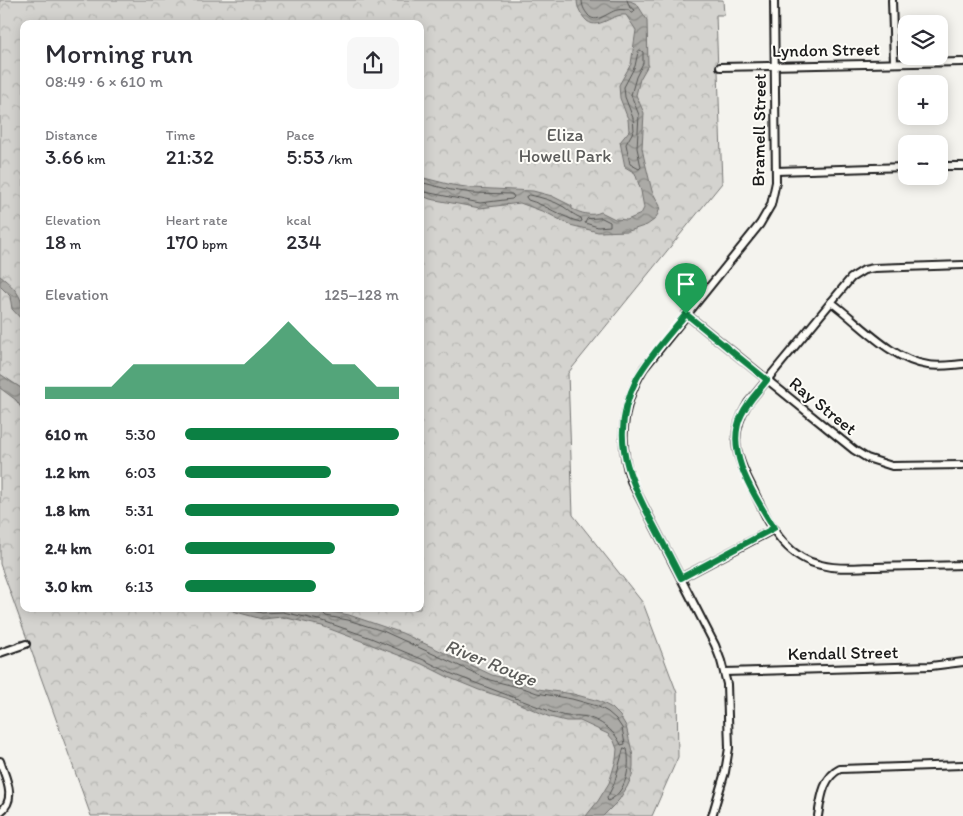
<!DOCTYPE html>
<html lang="en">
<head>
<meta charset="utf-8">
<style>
	body { margin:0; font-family:Itim,sans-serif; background:#f7f7f7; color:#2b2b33; height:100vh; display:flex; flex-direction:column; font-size:19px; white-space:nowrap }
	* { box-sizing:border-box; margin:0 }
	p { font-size:16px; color:#7c7c81 }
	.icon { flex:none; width:28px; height:28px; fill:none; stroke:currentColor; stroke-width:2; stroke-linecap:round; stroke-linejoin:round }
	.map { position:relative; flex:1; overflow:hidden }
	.panel { position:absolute; left:20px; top:20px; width:404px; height:592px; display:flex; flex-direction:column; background:#fff; border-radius:10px; box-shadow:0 2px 12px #0003 }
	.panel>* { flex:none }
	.tools { position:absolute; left:898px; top:15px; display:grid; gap:10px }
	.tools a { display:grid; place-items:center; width:50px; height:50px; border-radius:10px; background:#fff; box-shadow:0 2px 12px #0003; font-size:25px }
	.pin { position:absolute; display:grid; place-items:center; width:42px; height:42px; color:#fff; margin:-51px -21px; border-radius:50% 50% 50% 0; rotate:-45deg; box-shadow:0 0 5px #0007 }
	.pin .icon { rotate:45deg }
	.round { display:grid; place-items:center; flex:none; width:52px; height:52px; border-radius:10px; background:#f7f7f7 }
	.summary { display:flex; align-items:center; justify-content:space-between; height:85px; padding:0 25px }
	h1 { font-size:28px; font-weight:600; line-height:38px }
	.metrics { display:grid; grid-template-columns:repeat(3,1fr); gap:8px; height:85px; padding:5px 25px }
	.metrics div { display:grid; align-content:center }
	.metrics b { font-size:21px; font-weight:600 }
	.metrics small { font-size:14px; font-weight:400 }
	.metrics p { font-size:14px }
	.chart { height:140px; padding:10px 25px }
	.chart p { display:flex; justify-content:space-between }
	.chart svg { width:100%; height:90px; margin-top:5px; fill:#0b8043; opacity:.7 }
	ul { padding:0 25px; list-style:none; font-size:16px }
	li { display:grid; grid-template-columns:80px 60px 1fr; align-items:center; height:38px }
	li i { height:12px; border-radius:6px; background:#0b8043 }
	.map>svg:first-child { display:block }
	.park { fill:url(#park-crowns); stroke:#787876; fill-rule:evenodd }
	.water { fill:url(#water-waves); stroke:#72716f }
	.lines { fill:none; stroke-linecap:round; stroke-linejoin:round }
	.shore { stroke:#555553; stroke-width:1 }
	.street-casing { stroke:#1c1c1c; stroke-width:10 }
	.street { stroke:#fdfcf7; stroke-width:6 }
	.route-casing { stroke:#fff; stroke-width:10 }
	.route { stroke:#0b8043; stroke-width:6 }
	.labels { text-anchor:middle; stroke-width:4; stroke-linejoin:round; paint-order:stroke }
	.street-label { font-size:18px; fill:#1c1c1c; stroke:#fdfcf7 }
	.park-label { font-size:18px; fill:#5c5c5b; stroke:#fdfcf7 }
	.water-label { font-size:19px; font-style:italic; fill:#5c5c5a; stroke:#fdfcf7 }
</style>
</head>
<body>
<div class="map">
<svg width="963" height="816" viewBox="0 0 963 816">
	<defs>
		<pattern id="park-crowns" width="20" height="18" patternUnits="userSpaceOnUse" patternTransform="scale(1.25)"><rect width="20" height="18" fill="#d4d3cf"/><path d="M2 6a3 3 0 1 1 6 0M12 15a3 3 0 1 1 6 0" fill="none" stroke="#b5b5b1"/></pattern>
		<pattern id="water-waves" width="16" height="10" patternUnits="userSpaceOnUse" patternTransform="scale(1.25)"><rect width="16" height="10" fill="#abaaa6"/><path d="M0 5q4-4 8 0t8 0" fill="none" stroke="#8a8a86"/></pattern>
	</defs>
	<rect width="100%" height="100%" fill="#f4f3ee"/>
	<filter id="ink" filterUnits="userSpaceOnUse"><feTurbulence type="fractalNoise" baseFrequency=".02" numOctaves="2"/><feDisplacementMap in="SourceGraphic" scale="10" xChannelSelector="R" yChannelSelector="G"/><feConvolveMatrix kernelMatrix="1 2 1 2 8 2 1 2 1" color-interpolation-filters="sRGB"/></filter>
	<g filter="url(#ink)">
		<path class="park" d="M0 0H723L724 15H716L722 183 568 373 573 515 643 603 677 693 678 757 652 816H91L0 564ZM24 24H420V609H24Z"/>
		<g class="water">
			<path d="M577 0 630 1 637 4 647 20 648 65 640 79 636 95 644 113 642 148 644 158 652 191 660 206 658 214 654 220 647 225 629 231 598 232 570 225 547 213 520 203 480 208 430 199 420 195V177L452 185 473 188 533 191 552 196 572 206V209C581 213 591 217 601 212L615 219 627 220 641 214 644 208 641 191 635 173 625 167 620 142 629 131 628 119 620 98 619 85 631 64 636 30 626 15C610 13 595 36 582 15 579 10 577 6 577 0Z"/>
			<path d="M0 276C18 290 24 299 24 322L12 309 10 296 0 286Z"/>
			<path d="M0 374 24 390V412L16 400 0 388Z"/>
			<path d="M230 609H318L349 615 402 633 492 675 528 684 538 689 573 694 599 701 612 708 620 716 626 726 633 756V766L632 776 627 787 619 800 603 816H586L598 801 609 783 616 760 617 749 614 741 608 734 580 721H566L550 717 506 698 479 690 450 678 422 664 322 626 282 617 262 619 236 612Z"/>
		</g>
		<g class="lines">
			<g class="shore">
				<path d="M582 0C582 6 584 10 588 15 596 25 608 12 617 10 621 9 625 10 629 10L631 13H633L635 10 632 8H630L627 0"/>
				<path d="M640 50 643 52V63L636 77 631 95 639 115 637 148 641 167 639 169 630 164 626 144 634 130 633 118 625 97 624 87 635 66 638 52Z"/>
				<path d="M420 182 451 190 473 193 512 194 514 197 512 199 480 203 420 191"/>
				<path d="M529 195C541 197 554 201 564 207 571 212 572 214 581 218L582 221 580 222C561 217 546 205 528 200L526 197Z"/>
				<path d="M602 218 610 222V226L598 227 585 223 587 219Z"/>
				<path d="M244 609 262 613 283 612 323 621 371 638 424 660 452 674 552 712C557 713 562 716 567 716 571 717 576 715 580 716 596 717 615 730 621 745L625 744 622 728 616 719 608 712 597 706 572 699 537 693 526 689 490 680 383 631 348 620 326 616 323 613V609"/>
				<path d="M624 748 627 749C631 767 626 793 608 801L607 798 614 784Z"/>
			</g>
			<defs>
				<g id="street">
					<path d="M892 0 894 63"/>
					<path d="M720 67 963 62"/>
					<path d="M939 166H963"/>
					<path d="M776 171 906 167"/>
					<path d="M963 265 874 268 864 270 851 278 748 403C729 435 735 454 751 485 760 504 769 526 783 542 793 553 806 562 821 565 839 570 857 567 875 567 904 566 934 566 963 565"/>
					<path d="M831 302C860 323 891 360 928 365 939 367 951 365 963 364"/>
					<path d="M686 314 854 450 867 458 892 466 963 465"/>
					<path d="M681 578 774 529"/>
					<path d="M0 653 26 644"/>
					<path d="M724 672 931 666 963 662"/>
					<path d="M0 761C5 777 18 799 0 812"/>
					<path d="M712 816 725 772 729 748 727 684 721 661 715 645 631 481C618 442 622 404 644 368L760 224 771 205 776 182 774 0"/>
					<path d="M818 816C821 798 823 777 840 769L963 765"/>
				</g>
			</defs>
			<use href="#street" class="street-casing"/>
			<use href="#street" class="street"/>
		</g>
	</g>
	<g class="lines" filter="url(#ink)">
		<defs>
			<path id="route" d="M686 314 767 380C759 391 748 401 742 414 723 451 755 496 774 528L681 578C671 558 661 539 651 520 625 471 610 432 637 378 650 355 669 335 686 314Z"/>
		</defs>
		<use href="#route" class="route-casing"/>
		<use href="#route" class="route"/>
	</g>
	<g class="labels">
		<g class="street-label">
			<text transform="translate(826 50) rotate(-1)" y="6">Lyndon Street</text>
			<text transform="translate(759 130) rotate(-89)" y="6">Bramell Street</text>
			<text transform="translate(823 406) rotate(39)" y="6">Ray Street</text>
			<text transform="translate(843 653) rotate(-1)" y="6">Kendall Street</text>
		</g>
		<g class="park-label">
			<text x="565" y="141">Eliza<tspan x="565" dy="21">Howell Park</tspan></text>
		</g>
		<g class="water-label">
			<text transform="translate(491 662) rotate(22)" y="7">River Rouge</text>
		</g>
	</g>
</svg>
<div class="tools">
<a><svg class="icon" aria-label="layers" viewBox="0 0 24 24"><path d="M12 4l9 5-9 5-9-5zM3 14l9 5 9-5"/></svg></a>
<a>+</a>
<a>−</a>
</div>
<div class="pin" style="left:686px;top:314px;background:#1e9e55"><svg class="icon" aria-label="arrive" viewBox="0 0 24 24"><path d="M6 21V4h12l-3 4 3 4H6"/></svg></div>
<section class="panel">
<div class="summary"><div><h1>Morning run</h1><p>08:49 · 6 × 610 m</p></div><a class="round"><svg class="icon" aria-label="share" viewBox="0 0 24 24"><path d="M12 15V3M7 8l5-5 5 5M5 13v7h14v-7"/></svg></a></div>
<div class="metrics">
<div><p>Distance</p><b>3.66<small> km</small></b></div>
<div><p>Time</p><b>21:32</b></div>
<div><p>Pace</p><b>5:53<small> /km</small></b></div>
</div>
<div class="metrics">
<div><p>Elevation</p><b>18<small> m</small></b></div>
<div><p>Heart rate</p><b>170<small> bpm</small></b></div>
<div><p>kcal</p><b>234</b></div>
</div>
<div class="chart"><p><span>Elevation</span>125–128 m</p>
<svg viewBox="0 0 160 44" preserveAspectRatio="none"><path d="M0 44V38L10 38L20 38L30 38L40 27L50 27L60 27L70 27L80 27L90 27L100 17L110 6L120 17L130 27L140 27L150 38L160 38V44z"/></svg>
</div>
<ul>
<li><b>610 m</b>5:30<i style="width:100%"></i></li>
<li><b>1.2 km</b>6:03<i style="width:68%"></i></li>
<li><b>1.8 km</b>5:31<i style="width:100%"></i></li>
<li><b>2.4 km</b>6:01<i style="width:70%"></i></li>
<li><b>3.0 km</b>6:13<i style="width:61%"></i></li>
</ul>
</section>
</div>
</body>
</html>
